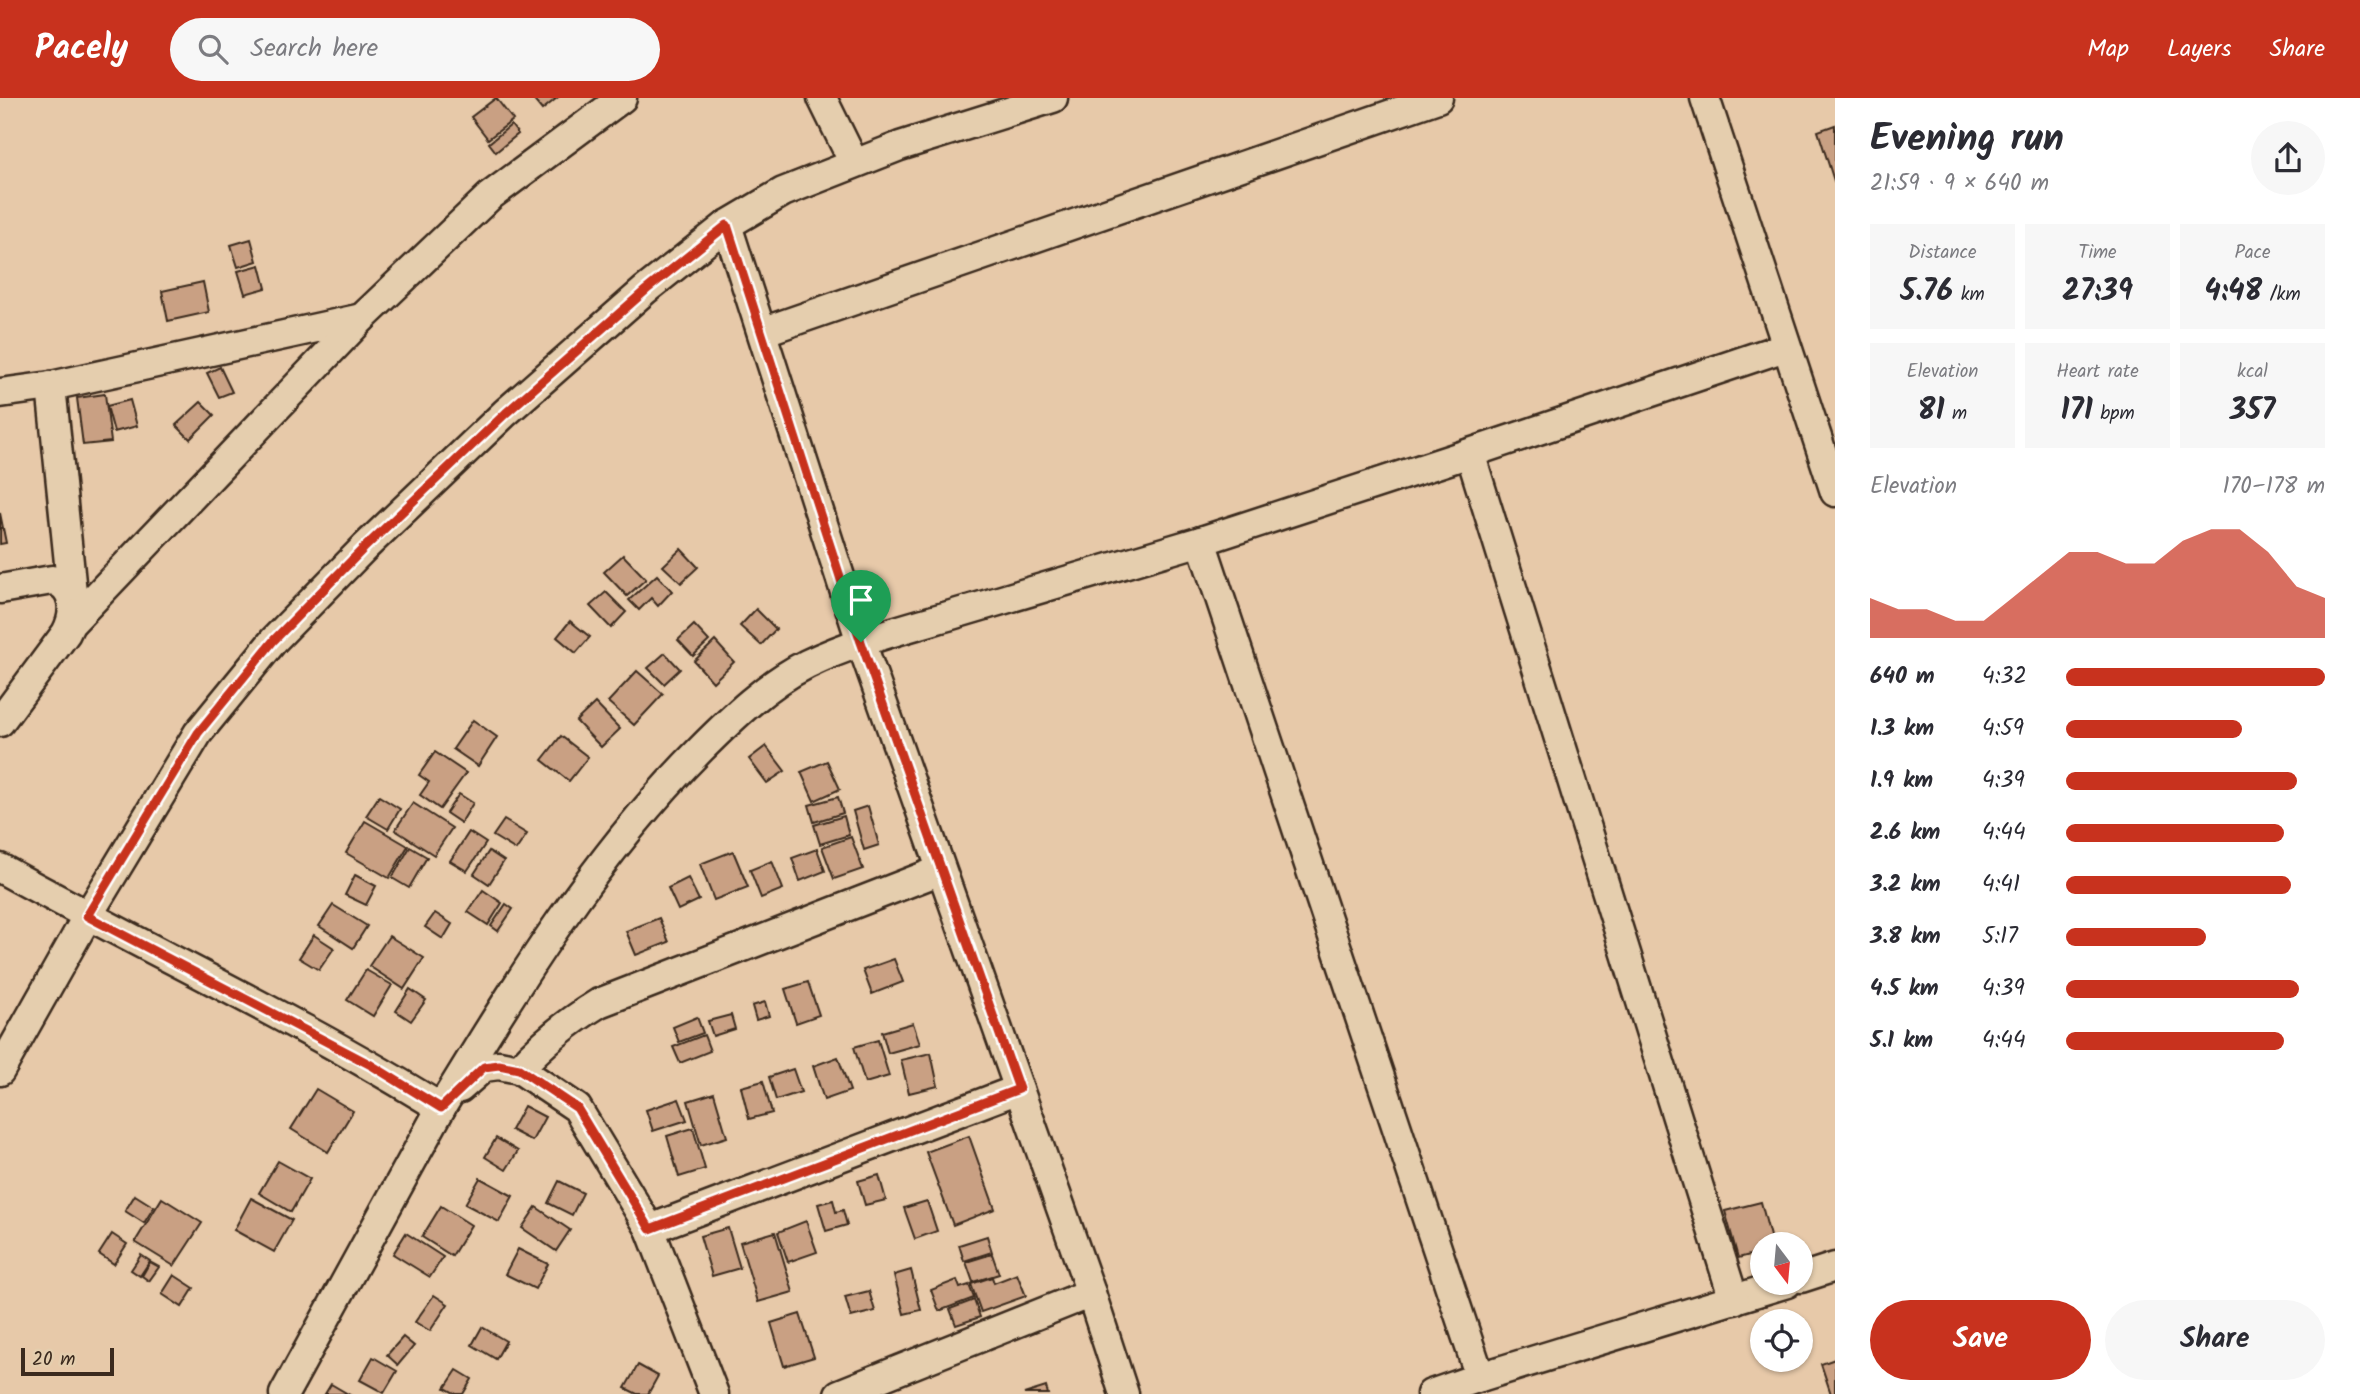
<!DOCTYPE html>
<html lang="en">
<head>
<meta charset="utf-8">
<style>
	body { margin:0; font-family:Kalam,sans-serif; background:#f7f7f7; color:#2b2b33; height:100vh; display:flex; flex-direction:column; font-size:26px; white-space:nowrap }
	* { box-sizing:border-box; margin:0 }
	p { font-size:23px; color:#7c7c81 }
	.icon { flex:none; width:38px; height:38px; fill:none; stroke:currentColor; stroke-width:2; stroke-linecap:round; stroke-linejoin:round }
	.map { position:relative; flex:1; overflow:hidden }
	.side { display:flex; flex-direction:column; background:#fff; width:525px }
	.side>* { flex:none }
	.needle { width:46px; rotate:164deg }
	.controls { position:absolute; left:1750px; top:1134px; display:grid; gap:14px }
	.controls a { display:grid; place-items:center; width:63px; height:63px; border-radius:50%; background:#fff; box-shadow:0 2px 5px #0004; font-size:35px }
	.scale { position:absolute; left:21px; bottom:18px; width:93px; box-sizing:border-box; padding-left:7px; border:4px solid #3b2a1e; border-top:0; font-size:19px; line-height:24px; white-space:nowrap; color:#3b2a1e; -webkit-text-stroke:5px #e5ceae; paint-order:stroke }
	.pin { position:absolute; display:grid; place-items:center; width:60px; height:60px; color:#fff; margin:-72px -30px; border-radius:50% 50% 50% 0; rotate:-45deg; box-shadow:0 0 7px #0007 }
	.pin .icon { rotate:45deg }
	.round { display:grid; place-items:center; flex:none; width:74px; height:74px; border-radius:37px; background:#f7f7f7 }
	.overview { display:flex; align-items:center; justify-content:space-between; height:119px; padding:0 35px }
	h1 { font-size:38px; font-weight:800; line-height:52px }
	.figures { display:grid; grid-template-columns:repeat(3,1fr); gap:10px; height:119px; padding:7px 35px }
	.figures div { display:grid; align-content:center; border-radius:0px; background:#f7f7f7; text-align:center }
	.figures b { font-size:30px; font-weight:800 }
	.figures small { font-size:19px; font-weight:400 }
	.figures p { font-size:19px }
	.chart { height:196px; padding:14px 35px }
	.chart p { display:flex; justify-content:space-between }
	.chart svg { width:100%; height:126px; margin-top:7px; fill:#c8321e; opacity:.7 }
	.primary-button { display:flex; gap:14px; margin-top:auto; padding:14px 35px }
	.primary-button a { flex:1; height:80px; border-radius:42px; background:#c8321e; color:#fff; font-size:28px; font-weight:800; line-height:80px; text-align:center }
	.primary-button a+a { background:#f7f7f7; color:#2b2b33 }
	ul { padding:0 35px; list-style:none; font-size:23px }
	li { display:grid; grid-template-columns:112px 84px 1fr; align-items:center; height:52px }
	li i { height:18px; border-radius:9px; background:#c8321e }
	header { display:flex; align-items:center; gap:42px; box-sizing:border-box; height:98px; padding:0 35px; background:#c8321e; color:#fff }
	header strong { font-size:33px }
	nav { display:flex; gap:38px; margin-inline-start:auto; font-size:24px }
	.search { width:490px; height:63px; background:#f7f7f7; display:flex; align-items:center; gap:18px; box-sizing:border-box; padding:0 24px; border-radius:38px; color:#7c7c81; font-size:26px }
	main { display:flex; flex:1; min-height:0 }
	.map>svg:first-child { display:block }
	.building { fill:#c9a083; stroke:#3b2a1e; stroke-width:2 }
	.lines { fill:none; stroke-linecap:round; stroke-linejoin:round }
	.minor-casing { stroke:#3b2a1e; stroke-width:33 }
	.minor { stroke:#e5ceae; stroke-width:28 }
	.route-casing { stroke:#fff; stroke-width:14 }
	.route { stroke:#c8321e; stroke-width:9 }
</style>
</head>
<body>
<header>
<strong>Pacely</strong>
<div class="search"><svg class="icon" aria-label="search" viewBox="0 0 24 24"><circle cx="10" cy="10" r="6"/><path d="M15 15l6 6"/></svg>Search here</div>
<nav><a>Map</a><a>Layers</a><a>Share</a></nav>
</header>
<main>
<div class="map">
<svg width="1835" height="1296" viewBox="0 0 1835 1296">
	<rect width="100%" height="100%" fill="#e7c9a9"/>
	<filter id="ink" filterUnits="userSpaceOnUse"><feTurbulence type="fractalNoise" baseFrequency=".0143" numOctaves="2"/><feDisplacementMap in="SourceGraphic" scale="14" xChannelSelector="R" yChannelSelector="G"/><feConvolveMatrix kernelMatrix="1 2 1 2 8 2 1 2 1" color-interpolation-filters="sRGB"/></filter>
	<g filter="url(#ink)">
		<g class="building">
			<path d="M496 0 513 22 488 41 471 19Z"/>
			<path d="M532 0H557L542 12Z"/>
			<path d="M511 27 518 36 496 54 489 45Z"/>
			<path d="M1835 27V86L1818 33Z"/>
			<path d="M251 141 257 163 238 169 231 147Z"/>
			<path d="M260 167 266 190 245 196 238 173Z"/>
			<path d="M203 184 209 214 168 223 162 193Z"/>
			<path d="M220 269 232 294 219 299 207 275Z"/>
			<path d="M105 296 111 344 83 347 77 300Z"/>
			<path d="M130 302 137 328 114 334 107 308Z"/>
			<path d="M201 304 214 317 190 341 176 327Z"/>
			<path d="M0 415 6 445 0 446Z"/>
			<path d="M681 451 698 469 681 485 663 468Z"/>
			<path d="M623 457 646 481 627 498 604 474Z"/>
			<path d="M657 477 672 493 658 508 651 500 639 512 629 502Z"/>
			<path d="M606 494 626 514 611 530 590 508Z"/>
			<path d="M756 511 776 531 761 547 740 528Z"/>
			<path d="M570 523 590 539 576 555 557 539Z"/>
			<path d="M694 527 709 543 693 558 678 542Z"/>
			<path d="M715 543 734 564 713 584 694 563Z"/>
			<path d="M665 555 680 571 664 586 648 570Z"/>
			<path d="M637 573 663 596 634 627 608 604Z"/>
			<path d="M595 605 620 631 601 649 576 623Z"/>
			<path d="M473 622 497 639 478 668 453 651Z"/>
			<path d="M561 638 588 659 569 683 542 662Z"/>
			<path d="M766 648 785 673 767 685 749 661Z"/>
			<path d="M435 654 466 675 440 711 420 697 429 684 419 677Z"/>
			<path d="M827 663 840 691 814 703 801 674Z"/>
			<path d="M459 696 473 705 461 725 446 715Z"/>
			<path d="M379 698 400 711 388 731 366 718Z"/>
			<path d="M838 699 843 715 814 724 809 707Z"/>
			<path d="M413 705 452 730 434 757 395 732Z"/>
			<path d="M868 708 879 747 864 752 853 713Z"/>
			<path d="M844 718 849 737 820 746 814 727Z"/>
			<path d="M504 722 527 736 516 752 493 738Z"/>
			<path d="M365 723 408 748 389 780 346 755Z"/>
			<path d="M469 734 486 745 467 773 450 763Z"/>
			<path d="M851 739 863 771 834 781 822 749Z"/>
			<path d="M410 749 427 759 409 790 392 780Z"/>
			<path d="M817 751 825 773 800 783 792 760Z"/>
			<path d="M489 753 504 763 489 786 474 776Z"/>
			<path d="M733 753 748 789 714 802 700 766Z"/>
			<path d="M772 763 783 791 761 800 750 772Z"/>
			<path d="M355 777 376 788 366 807 345 797Z"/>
			<path d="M688 780 699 802 678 812 668 790Z"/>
			<path d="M483 792 502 805 488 827 468 814Z"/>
			<path d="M506 806 513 811 498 833 491 828Z"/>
			<path d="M333 807 367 828 353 850 319 828Z"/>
			<path d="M435 815 452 826 443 841 425 829Z"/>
			<path d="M659 820 669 844 636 857 626 833Z"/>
			<path d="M314 837 334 850 319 872 299 860Z"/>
			<path d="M389 838 424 860 404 891 369 868Z"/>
			<path d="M894 861 903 884 872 896 863 872Z"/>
			<path d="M366 872 392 887 373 918 347 902Z"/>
			<path d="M808 884 819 917 796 925 785 891Z"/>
			<path d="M410 891 426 902 411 923 396 913Z"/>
			<path d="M765 904 769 918 756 922 752 908Z"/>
			<path d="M731 917 735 931 713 938 708 923Z"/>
			<path d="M697 919 703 935 679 944 673 929Z"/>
			<path d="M913 925 920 946 888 955 882 934Z"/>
			<path d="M704 937 710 953 680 965 673 949Z"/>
			<path d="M878 942 889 978 865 985 854 949Z"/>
			<path d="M931 955 938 988 909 995 901 962Z"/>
			<path d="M838 959 850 993 824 1002 813 968Z"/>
			<path d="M793 971 801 994 776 1002 769 979Z"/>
			<path d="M763 983 772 1015 749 1021 741 989Z"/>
			<path d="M316 991 353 1013 328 1054 291 1031Z"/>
			<path d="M714 995 727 1039 701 1047 688 1003Z"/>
			<path d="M679 1001 687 1022 653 1033 646 1012Z"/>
			<path d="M524 1008 545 1019 532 1043 511 1032Z"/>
			<path d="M693 1030 705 1071 679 1079 667 1038Z"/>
			<path d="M969 1038 995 1111 953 1127 926 1054Z"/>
			<path d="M496 1040 518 1053 506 1072 485 1059Z"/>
			<path d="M278 1063 310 1081 291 1114 259 1095Z"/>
			<path d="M879 1077 886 1102 865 1107 858 1083Z"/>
			<path d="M480 1080 513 1098 499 1124 465 1106Z"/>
			<path d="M559 1083 583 1095 572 1117 548 1105Z"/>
			<path d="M135 1097 154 1109 144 1125 125 1113Z"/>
			<path d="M162 1100 202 1125 174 1168 135 1144Z"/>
			<path d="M251 1100 292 1122 274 1154 234 1132Z"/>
			<path d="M833 1102 836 1114 843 1112 847 1127 826 1133 818 1106Z"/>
			<path d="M927 1103 937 1133 915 1141 904 1110Z"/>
			<path d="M1761 1104 1772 1146H1762V1154L1738 1160 1725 1113Z"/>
			<path d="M441 1108 471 1127 452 1158 422 1139Z"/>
			<path d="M536 1109 570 1132 556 1153 522 1130Z"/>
			<path d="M806 1123 817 1154 788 1164 778 1134Z"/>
			<path d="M728 1130 740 1170 712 1178 700 1138Z"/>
			<path d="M775 1134 793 1194 758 1204 740 1144Z"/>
			<path d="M406 1135 443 1159 430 1179 393 1156Z"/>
			<path d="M112 1136 127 1146 114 1166 99 1156Z"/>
			<path d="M987 1138 992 1154 964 1163 959 1147Z"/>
			<path d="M518 1151 548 1166 535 1191 505 1176Z"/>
			<path d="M992 1156 999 1176 973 1184 966 1164Z"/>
			<path d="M141 1157 150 1163 140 1178 131 1172Z"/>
			<path d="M150 1164 159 1169 149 1183 142 1178Z"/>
			<path d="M911 1172 921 1212 904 1216 894 1177Z"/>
			<path d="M1017 1176 1026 1198 981 1214 971 1186 992 1179 994 1185Z"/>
			<path d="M174 1177 194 1190 182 1209 162 1196Z"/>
			<path d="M957 1182 960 1190 969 1187 974 1200 939 1213 931 1192Z"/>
			<path d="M869 1193 875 1213 851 1219 845 1199Z"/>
			<path d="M434 1197 448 1206 430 1233 415 1224Z"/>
			<path d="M974 1202 980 1219 956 1227 950 1211Z"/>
			<path d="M800 1216 814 1259 784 1268 771 1225Z"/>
			<path d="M482 1229 506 1243 496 1261 472 1247Z"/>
			<path d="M403 1239 414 1248 398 1267 387 1257Z"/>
			<path d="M373 1259 397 1273 384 1295 360 1282Z"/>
			<path d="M1835 1261V1296H1831L1821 1266Z"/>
			<path d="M638 1267 658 1278 648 1296H637L625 1290Z"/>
			<path d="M457 1272 472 1281 463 1296H456L445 1290Z"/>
			<path d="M331 1286 348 1296H325Z"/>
			<path d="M1046 1289 1048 1296H1024Z"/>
		</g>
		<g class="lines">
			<defs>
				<g id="minor">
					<path d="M822 0 854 65"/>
					<path d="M1705 0 1835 394"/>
					<path d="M727 127 861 544 1091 1195"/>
					<path d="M762 234 1438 0"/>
					<path d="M1785 249 1470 355 1201 443 1480 1279 1787 1185"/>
					<path d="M51 288 73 504"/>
					<path d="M0 295 51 288 362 220"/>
					<path d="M1470 355 1734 1202"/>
					<path d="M0 491 52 482C77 488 76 517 66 535L0 624"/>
					<path d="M73 523 362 220 490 98 622 0"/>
					<path d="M0 770C146 851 299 922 441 1010L284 1296"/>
					<path d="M519 971C543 944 568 924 599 905L941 772"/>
					<path d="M0 973 87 819 198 635 274 542 364 450 505 315 645 192 727 127 783 94 900 48 1053 0"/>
					<path d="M460 990 484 969 499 967 519 971 577 1010 650 1131 714 1296"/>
					<path d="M441 1010C518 883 596 757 701 651 732 620 767 586 807 566 855 543 907 530 958 515 1039 491 1120 467 1201 443"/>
					<path d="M650 1131 1019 991"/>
					<path d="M1801 1180 1835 1169"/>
					<path d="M839 1296 1091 1195 1124 1296"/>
					<path d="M1431 1296 1480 1279"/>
				</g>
			</defs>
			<use href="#minor" class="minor-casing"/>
			<use href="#minor" class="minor"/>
		</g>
	</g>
	<g class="lines" filter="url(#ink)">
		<defs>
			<path id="route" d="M727 127 861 544 1019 991 650 1131 577 1010 519 971 499 967 484 969 441 1010 371 967 87 818 198 635 274 542 364 450 506 315 646 192Z"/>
		</defs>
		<use href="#route" class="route-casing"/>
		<use href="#route" class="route"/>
	</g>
</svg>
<div class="controls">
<a><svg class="needle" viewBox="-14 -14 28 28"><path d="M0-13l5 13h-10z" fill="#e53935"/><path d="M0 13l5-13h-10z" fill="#7c7c81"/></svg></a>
<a><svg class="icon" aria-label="locate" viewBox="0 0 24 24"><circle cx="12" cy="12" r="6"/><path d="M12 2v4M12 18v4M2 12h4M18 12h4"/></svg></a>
</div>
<div class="scale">20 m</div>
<div class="pin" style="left:861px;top:544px;background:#1e9e55"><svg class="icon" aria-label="arrive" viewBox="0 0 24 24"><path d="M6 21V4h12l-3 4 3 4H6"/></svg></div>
</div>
<section class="side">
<div class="overview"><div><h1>Evening run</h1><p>21:59 · 9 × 640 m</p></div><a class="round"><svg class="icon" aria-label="share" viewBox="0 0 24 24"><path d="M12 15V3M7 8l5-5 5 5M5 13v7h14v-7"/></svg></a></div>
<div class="figures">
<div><p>Distance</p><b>5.76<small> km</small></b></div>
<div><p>Time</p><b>27:39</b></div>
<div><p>Pace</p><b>4:48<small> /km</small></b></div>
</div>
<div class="figures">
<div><p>Elevation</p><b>81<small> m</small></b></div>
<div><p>Heart rate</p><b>171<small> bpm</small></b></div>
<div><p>kcal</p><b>357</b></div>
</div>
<div class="chart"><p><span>Elevation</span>170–178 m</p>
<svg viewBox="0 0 160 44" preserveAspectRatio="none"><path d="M0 44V30L10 34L20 34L30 38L40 38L50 30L60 22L70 14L80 14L90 18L100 18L110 10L120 6L130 6L140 14L150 26L160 30V44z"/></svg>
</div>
<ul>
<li><b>640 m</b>4:32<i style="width:100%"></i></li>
<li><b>1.3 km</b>4:59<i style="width:68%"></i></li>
<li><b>1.9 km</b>4:39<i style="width:89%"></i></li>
<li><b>2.6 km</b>4:44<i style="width:84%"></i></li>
<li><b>3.2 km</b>4:41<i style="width:87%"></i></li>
<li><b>3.8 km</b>5:17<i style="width:54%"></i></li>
<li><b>4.5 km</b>4:39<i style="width:90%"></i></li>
<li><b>5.1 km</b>4:44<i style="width:84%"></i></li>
</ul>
<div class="primary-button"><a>Save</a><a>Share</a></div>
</section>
</main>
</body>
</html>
